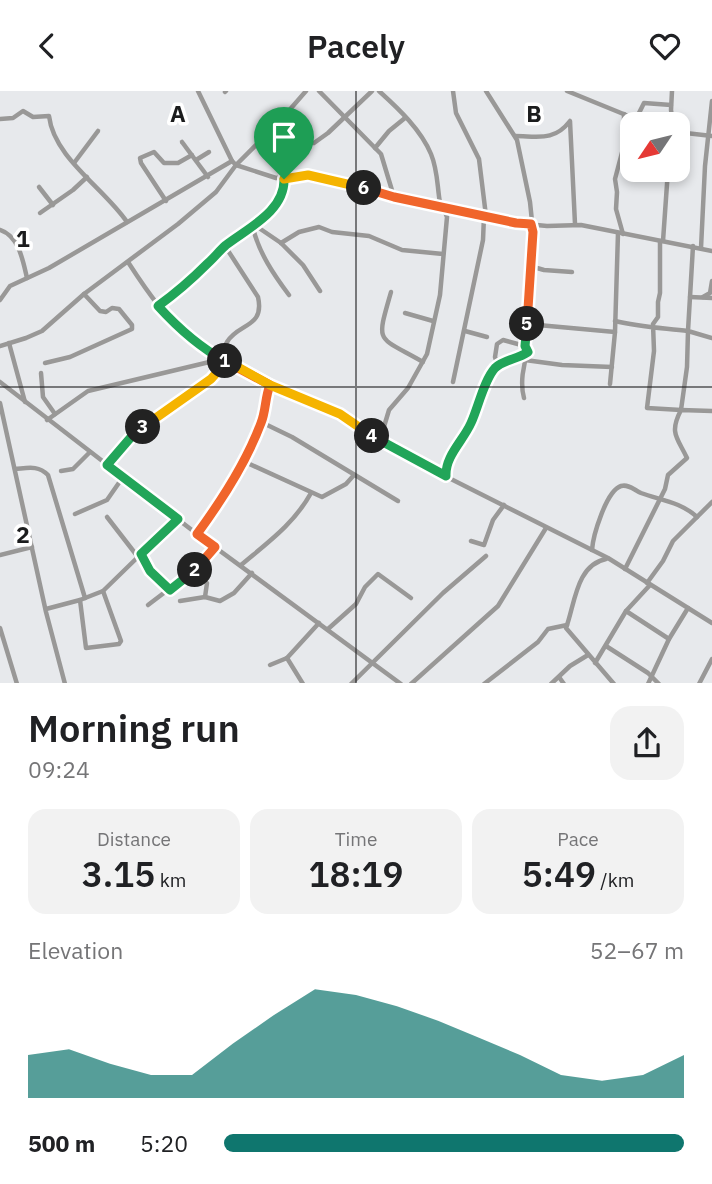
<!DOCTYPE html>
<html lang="en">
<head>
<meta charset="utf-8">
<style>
	body { margin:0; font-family:"IBM Plex Sans",sans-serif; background:#f2f2f2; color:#202124; height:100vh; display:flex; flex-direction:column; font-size:26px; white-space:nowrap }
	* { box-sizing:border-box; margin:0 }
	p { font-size:23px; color:#757577 }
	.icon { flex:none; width:38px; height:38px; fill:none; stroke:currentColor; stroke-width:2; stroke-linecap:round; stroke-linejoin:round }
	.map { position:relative; height:592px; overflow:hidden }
	.panel { display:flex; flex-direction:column; background:#fff; flex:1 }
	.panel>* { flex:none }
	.needle { width:46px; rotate:235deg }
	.fabs { position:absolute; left:620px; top:21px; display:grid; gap:14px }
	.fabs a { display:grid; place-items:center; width:70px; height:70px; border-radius:14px; background:#fff; box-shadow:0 4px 10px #0003; font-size:35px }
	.pin { position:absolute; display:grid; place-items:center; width:60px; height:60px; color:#fff; margin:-72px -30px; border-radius:50% 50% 50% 0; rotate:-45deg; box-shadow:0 0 7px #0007 }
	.pin .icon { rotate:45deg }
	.km { position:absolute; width:35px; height:35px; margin:-18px; border-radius:50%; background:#222; color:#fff; font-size:19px; line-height:35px; text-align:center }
	.round { display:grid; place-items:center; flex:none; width:74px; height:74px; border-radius:21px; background:#f2f2f2 }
	.overview { display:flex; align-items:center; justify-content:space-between; height:119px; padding:0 28px }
	h1 { font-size:38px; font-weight:600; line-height:52px }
	.figures { display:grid; grid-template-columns:repeat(3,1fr); gap:10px; height:119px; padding:7px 28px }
	.figures div { display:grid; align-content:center; border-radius:18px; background:#f2f2f2; text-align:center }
	.figures b { font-size:35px; font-weight:600 }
	.figures small { font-size:19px; font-weight:400 }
	.figures p { font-size:19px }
	.chart { height:196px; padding:14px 28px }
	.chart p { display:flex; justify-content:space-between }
	.chart svg { width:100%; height:126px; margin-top:7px; fill:#0f766e; opacity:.7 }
	ul { padding:0 28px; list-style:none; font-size:23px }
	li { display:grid; grid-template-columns:112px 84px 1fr; align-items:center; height:52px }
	li i { height:18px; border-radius:9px; background:#0f766e }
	header { display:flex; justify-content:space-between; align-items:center; height:91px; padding:0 28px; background:#fff; font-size:32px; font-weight:600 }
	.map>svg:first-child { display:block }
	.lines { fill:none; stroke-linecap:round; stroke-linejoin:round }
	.minor { stroke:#999897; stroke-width:4.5 }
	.split-1-casing { stroke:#fff; stroke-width:14 }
	.split-2-casing { stroke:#fff; stroke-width:14 }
	.split-3-casing { stroke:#fff; stroke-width:14 }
	.split-4-casing { stroke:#fff; stroke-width:14 }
	.split-5-casing { stroke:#fff; stroke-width:14 }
	.split-6-casing { stroke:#fff; stroke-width:14 }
	.split-7-casing { stroke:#fff; stroke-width:14 }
	.split-1 { stroke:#22a559; stroke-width:9 }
	.split-2 { stroke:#f0652b; stroke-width:9 }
	.split-3 { stroke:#22a559; stroke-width:9 }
	.split-4 { stroke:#f5b400; stroke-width:9 }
	.split-5 { stroke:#22a559; stroke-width:9 }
	.split-6 { stroke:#f0652b; stroke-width:9 }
	.split-7 { stroke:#f5b400; stroke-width:9 }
	.grid { fill:none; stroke:#1b1c1d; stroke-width:2; stroke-opacity:0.55 }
	.grid-label { font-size:23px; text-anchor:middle; font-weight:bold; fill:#1b1c1d; stroke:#fff; stroke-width:7; stroke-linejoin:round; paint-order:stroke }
</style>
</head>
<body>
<header><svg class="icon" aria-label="back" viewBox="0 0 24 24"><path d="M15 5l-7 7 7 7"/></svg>Pacely<svg class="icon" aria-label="heart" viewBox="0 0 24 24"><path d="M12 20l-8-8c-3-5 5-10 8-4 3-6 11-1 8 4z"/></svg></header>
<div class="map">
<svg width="712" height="593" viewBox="0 0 712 593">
	<rect width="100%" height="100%" fill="#e7e9ec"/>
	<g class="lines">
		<g class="minor">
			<path d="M198 0 232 70 236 74 276 87 308 84 394 106 516 132 547 135 581 134 712 160"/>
			<path d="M319 0 381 63 394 106"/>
			<path d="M379 0C399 18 421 39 431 63 438 80 437 95 440 112 441 117 445 120 447 126L440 204 427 263 408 297 389 319 380 349"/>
			<path d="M453 0 456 22 479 68 486 125"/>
			<path d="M486 0 517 49 530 111 533 140 525 255 528 261C523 274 520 293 524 307"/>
			<path d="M567 0 648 33"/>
			<path d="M672 0 671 19 673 33"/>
			<path d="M225 1 226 0"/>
			<path d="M0 28 13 27 23 20 33 26 49 25C54 67 104 97 127 131"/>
			<path d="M636 28 644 12 671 14"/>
			<path d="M677 41 712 45"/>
			<path d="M515 45C537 45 554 51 570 30L575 133"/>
			<path d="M182 51 208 86"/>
			<path d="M314 52 328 42 372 0"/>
			<path d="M375 57 389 40 405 27"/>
			<path d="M196 69 209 61"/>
			<path d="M74 72 98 40"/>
			<path d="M39 96 53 114"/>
			<path d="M166 110 141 72 140 67 154 61 164 72H178L192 64"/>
			<path d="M40 122 73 99 87 86"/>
			<path d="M256 135 281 152 303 174 320 200"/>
			<path d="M253 137C259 162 274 184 289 204"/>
			<path d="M0 139C19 145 23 170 27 187"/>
			<path d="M623 143 616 118 617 101 615 88 624 54V23"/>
			<path d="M663 150 668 79"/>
			<path d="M281 152 299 141 319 136 332 141 369 145 402 159 443 163"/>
			<path d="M693 155 688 240 712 247"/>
			<path d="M701 157 705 75 712 10"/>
			<path d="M128 171C148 202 168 231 198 253 220 270 246 281 270 294"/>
			<path d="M530 175 544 179 572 181"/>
			<path d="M391 201C376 254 376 244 423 271"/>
			<path d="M690 206 712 207"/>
			<path d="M703 206 710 202 712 190"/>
			<path d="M0 209 10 195 49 177 232 70"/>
			<path d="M158 215C176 203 191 189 207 173 214 167 219 160 226 154 248 137 285 120 284 88"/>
			<path d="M405 222 433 230"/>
			<path d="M615 230C639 236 664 237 688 240L687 276 681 319 647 317 654 260 653 233 658 226V211L660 202V150"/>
			<path d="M527 233 615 241"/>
			<path d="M465 240 487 246"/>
			<path d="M9 252 25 311"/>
			<path d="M0 255 26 247 42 240 84 203 178 133 216 101 236 74 279 31 306 0"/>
			<path d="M525 269 562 274 612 276"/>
			<path d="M45 272 70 266 132 238V234L119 218 112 217 106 221 100 220 84 203"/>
			<path d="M498 275 495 266 497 253 503 249 525 255"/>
			<path d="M41 282 43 306 55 323"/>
			<path d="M0 291 197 443 401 593"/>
			<path d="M453 291 483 149 484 125"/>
			<path d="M610 293 615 241 618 142"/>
			<path d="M0 312 46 521 65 593"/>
			<path d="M47 329 88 300 222 268C223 263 224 255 227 251 238 232 265 237 258 206L225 155"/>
			<path d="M261 331 292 346 398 410"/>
			<path d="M243 370 322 406 346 393 354 384"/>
			<path d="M107 374 132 345 211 288 227 270"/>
			<path d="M15 378C28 377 38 374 48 384L85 507"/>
			<path d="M61 380 73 378 90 361"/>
			<path d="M446 385C445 365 463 350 471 332 478 317 484 290 494 278 502 269 517 268 527 261"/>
			<path d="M75 423 107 409 123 386"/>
			<path d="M107 426 138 466"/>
			<path d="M197 443C219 412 252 365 263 329 266 318 266 307 268 296L272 293 340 323 371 344 437 381 608 467 712 532"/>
			<path d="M471 450 484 454 493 429 504 414"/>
			<path d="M592 459C593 445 606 400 621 395 629 393 634 399 641 402 660 409 681 411 697 426"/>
			<path d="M141 463 150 480 170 499"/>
			<path d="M0 464 32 456"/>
			<path d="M606 468C576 474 575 513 566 537L614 593"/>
			<path d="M241 474C267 452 294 433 311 402"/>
			<path d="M625 478 665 398 668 384 687 367C677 346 669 342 681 319L712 320"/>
			<path d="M195 479 196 484 207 492 205 506"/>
			<path d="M647 492 663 470 673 450 712 411"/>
			<path d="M80 509 86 557 119 553 121 550 103 500"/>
			<path d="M180 510 205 506 220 510 234 502 252 482"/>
			<path d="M148 514 202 473 215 456"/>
			<path d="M46 518 80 509 103 500 178 427"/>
			<path d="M626 520 669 548"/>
			<path d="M0 537 17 593"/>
			<path d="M328 538 356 513 365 496 378 483 411 507"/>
			<path d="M606 555 648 582 659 593"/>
			<path d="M287 567 303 593"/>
			<path d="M595 572 626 520 650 494"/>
			<path d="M270 574 287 567 319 532"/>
			<path d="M559 586 564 593"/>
			<path d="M351 593 443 502 486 465"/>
			<path d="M411 593 498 515 546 437"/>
			<path d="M484 593 538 551 548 538 567 534"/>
			<path d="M551 593 570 575 588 564"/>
			<path d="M648 593 669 548 688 517"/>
			<path d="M699 593 712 568"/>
		</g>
	</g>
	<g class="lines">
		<defs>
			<path id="split-1" d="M225 270C199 256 178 237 158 215 176 202 191 189 207 173 214 167 219 160 226 154 248 137 285 120 284 88"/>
			<path id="split-2" d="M195 479 215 456 197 443C222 409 246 372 261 332 266 320 265 306 270 294L225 270"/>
			<path id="split-3" d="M143 336 132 345 107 374 178 428 141 463 150 480 170 499 195 479"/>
			<path id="split-4" d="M143 336 211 288 227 270 270 294 340 323 372 345"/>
			<path id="split-5" d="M372 345 446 385C445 365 463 350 471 332 478 317 484 289 495 277 503 269 518 268 528 261L525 255 527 233"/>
			<path id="split-6" d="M364 97 394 106 516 132 531 133 533 141 527 233"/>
			<path id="split-7" d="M284 88 308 84 364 97"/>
		</defs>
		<use href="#split-1" class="split-1-casing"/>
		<use href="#split-2" class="split-2-casing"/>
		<use href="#split-3" class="split-3-casing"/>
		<use href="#split-4" class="split-4-casing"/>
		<use href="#split-5" class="split-5-casing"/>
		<use href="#split-6" class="split-6-casing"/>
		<use href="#split-7" class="split-7-casing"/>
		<use href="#split-1" class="split-1"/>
		<use href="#split-2" class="split-2"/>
		<use href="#split-3" class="split-3"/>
		<use href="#split-4" class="split-4"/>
		<use href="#split-5" class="split-5"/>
		<use href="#split-6" class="split-6"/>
		<use href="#split-7" class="split-7"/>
	</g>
	<path class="grid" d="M356 0V593M0 296H712"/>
	<g class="grid-label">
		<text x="178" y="31">A</text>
		<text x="534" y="31">B</text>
		<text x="23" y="156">1</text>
		<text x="23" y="452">2</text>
	</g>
</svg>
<div class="fabs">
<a><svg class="needle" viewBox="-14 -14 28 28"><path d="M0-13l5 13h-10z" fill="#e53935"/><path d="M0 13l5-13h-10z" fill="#757577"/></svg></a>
</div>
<div class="pin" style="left:284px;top:88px;background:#1e9e55"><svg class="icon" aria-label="arrive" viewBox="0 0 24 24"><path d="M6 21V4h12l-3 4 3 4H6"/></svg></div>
<b class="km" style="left:225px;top:270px">1</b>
<b class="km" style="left:195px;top:479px">2</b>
<b class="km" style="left:143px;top:336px">3</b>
<b class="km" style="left:372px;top:345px">4</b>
<b class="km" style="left:527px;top:233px">5</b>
<b class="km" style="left:364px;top:97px">6</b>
</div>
<section class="panel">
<div class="overview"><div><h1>Morning run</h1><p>09:24</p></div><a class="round"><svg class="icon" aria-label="share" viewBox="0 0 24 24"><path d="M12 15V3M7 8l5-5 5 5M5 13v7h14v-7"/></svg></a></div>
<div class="figures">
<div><p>Distance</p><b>3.15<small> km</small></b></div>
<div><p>Time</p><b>18:19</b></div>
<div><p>Pace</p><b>5:49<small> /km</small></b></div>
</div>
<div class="chart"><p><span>Elevation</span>52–67 m</p>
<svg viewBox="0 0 160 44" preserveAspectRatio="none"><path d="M0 44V29L10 27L20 32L30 36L40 36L50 25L60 15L70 6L80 8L90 12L100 17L110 23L120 29L130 36L140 38L150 36L160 29V44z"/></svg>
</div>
<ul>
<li><b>500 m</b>5:20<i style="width:100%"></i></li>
</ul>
</section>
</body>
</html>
